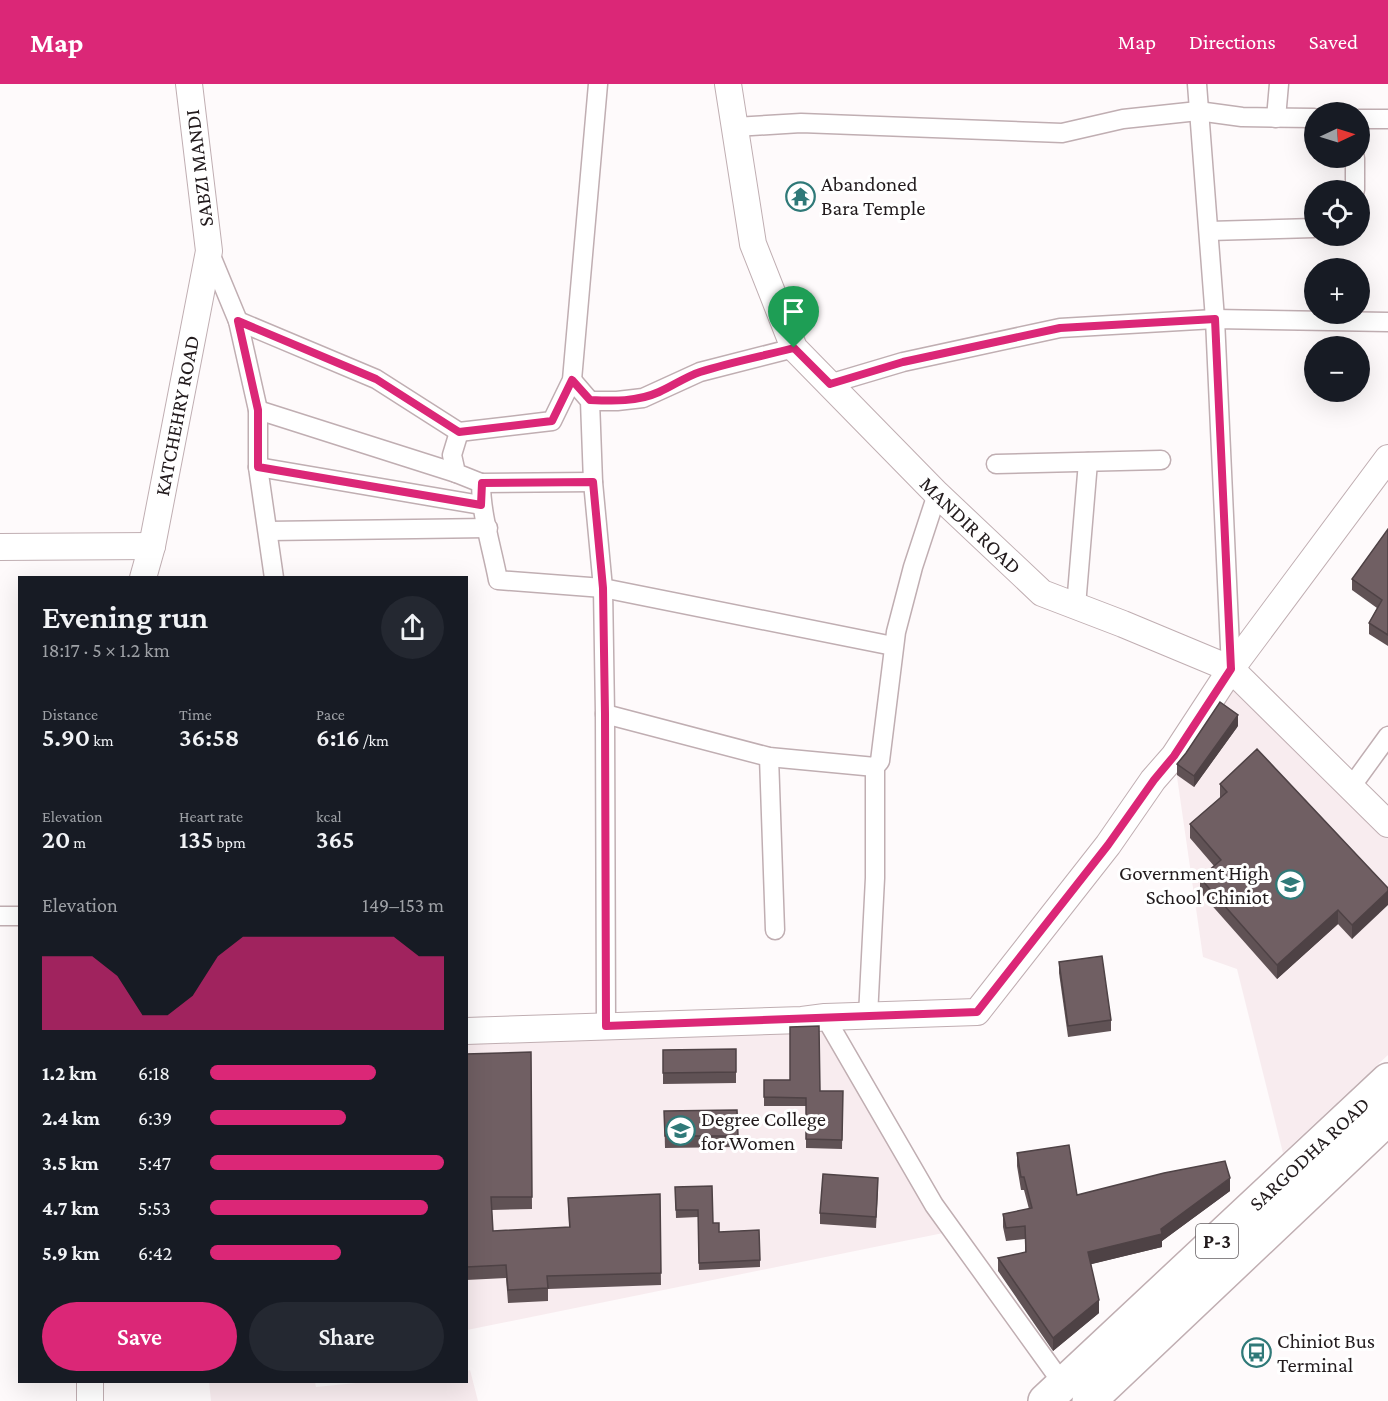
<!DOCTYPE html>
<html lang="en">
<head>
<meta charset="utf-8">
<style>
	body { margin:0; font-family:"Crimson Pro",serif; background:#242831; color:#f1f3f6; height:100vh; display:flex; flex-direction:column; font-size:22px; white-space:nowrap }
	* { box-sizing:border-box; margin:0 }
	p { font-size:20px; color:#9ea1a6 }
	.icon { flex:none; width:33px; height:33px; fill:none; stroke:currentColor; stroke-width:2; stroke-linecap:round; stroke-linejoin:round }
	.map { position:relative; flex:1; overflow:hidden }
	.panel { position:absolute; left:18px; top:492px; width:450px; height:807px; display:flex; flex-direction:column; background:#171b24; border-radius:0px; box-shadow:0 6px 24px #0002 }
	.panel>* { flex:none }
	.needle { width:39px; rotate:86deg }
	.tools { position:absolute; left:1304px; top:18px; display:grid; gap:12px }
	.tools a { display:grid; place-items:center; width:66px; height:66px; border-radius:50%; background:#171b24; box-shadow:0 6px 24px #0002; font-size:30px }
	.pin { position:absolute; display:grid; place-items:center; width:51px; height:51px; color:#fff; margin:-62px -26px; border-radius:50% 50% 50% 0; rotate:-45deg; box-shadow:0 0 6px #0007 }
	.pin .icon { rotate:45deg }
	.round { display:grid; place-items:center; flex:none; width:63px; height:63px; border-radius:32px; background:#242831 }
	.head { display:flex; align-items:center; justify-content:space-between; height:102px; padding:0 24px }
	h1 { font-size:33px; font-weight:600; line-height:45px }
	.figures { display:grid; grid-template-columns:repeat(3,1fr); gap:9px; height:102px; padding:6px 24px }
	.figures div { display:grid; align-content:center }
	.figures b { font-size:26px; font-weight:600 }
	.figures small { font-size:16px; font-weight:400 }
	.figures p { font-size:16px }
	.chart { height:168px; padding:12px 24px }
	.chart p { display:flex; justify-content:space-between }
	.chart svg { width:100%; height:108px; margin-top:6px; fill:#db2777; opacity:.7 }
	.cta { display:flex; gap:12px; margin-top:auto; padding:12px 24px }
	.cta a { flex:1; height:69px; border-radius:36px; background:#db2777; color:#fff; font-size:24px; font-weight:600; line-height:69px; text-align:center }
	.cta a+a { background:#242831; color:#f1f3f6 }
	ul { padding:0 24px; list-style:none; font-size:20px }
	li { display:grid; grid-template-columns:96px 72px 1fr; align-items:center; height:45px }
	li i { height:15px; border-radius:8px; background:#db2777 }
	header { display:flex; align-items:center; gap:36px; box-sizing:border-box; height:84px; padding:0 30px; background:#db2777; color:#fff }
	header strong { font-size:28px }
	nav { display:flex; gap:33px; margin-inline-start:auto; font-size:21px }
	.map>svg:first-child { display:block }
	.built { fill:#f8ecef }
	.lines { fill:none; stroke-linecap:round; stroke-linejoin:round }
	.street-casing { stroke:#c0aeb2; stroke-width:21 }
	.secondary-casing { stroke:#c0aeb2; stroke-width:28 }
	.highway-casing { stroke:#c0aeb2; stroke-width:36 }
	.street { stroke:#fff; stroke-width:18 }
	.secondary { stroke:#fff; stroke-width:26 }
	.highway { stroke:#fff; stroke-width:33 }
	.wall { fill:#605255 }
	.shaded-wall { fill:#4e4245 }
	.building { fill:#705f63; stroke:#4e4245; stroke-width:1.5 }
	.route-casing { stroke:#fff; stroke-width:12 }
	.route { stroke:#db2777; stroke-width:8 }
	.labels { text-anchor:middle; stroke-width:6; stroke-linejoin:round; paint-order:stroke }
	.shield { fill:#fff; stroke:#645f61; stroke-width:1.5 }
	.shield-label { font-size:20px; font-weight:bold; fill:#221b1d }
	.street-label { font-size:21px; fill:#221b1d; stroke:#fff }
	.poi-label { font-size:21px; fill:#221b1d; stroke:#fff; text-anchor:start }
</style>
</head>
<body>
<header>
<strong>Map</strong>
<nav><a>Map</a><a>Directions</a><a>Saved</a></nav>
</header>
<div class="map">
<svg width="1388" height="1317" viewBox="0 0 1388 1317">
	<rect width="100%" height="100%" fill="#fefafb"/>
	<g class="built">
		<path d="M1231 585 1388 729V971L1283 1069 1237 885 1203 873 1174 672Z"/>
		<path d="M825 933 953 1147 467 1246 466 947Z"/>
		<path d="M470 1286 478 1317H211L209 1298H315L316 1303 366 1298H466L467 1287Z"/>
	</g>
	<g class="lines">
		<defs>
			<g id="street">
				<path d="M1197 0 1215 235 1231 585"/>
				<path d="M1276 34 1279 0"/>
				<path d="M1359 35H1388"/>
				<path d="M735 43 801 39 1062 49 1123 35 1198 27 1242 33 1314 34"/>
				<path d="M1355 74V106"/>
				<path d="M1209 147 1314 144"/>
				<path d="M209 167 238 237 258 326V383L274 494"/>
				<path d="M238 237 376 295 459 348 552 337 572 296 598 0"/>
				<path d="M572 296 590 317 593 398 603 504 605 630 606 942"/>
				<path d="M829 300 903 278 1060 244 1215 235 1388 238"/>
				<path d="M590 317H617L643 314 700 288 794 264"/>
				<path d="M258 326 456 389"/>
				<path d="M459 348 452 371 456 389 481 399C481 431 492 464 498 496L603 504 893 562"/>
				<path d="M996 380 1161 376"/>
				<path d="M258 383 481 421"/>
				<path d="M481 399 593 398"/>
				<path d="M268 447 488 444"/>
				<path d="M1076 522 1088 378"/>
				<path d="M605 630 769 673 875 683"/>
				<path d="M769 673 775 846"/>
				<path d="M1351 703 1388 652"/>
				<path d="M0 832H20"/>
				<path d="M868 932 875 794V683L880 677 896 548 913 483 937 410"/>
				<path d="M825 933 934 1121 1063 1300"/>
			</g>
			<g id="secondary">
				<path id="s1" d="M728 0 753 160 794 264 937 410 1042 509 1123 540 1231 585 1388 740"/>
				<path d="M0 463 152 462"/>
				<path id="s2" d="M143 494 152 462 209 167 189 0"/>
				<path d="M466 947 802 936 825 933 977 928 1108 761 1153 696 1174 672 1231 585 1388 374"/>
				<path d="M90 1298V1317"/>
			</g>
			<g id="highway">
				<path id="s3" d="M1045 1317 1388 996"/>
				<path d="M1089 1317 1388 1034"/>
			</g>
		</defs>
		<use href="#street" class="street-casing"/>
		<use href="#secondary" class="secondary-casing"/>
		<use href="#highway" class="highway-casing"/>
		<use href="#street" class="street"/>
		<use href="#secondary" class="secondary"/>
		<use href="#highway" class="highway"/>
	</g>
	<g class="wall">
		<path d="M1388 445V562L1369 550V539L1377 524 1352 506V495Z"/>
		<path d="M1238 642 1194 703 1177 691V680Z"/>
		<path d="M1220 700 1388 804 1352 855 1338 840 1277 895 1200 808V794L1214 782 1190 754V740L1220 714Z"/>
		<path d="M1059 878 1111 936V947L1068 953 1059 889Z"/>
		<path d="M736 965V999L663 1000V966Z"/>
		<path d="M531 968 532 1125 492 1126 493 1147 569 1143 568 1114 660 1110 661 1201 548 1205V1217L508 1219 506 1194 466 1196V970Z"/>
		<path d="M764 996 820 1007H843L842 1065 806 1064V1022H764Z"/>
		<path d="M737 1026 738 1063 665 1064 664 1027Z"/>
		<path d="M1017 1069 1077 1111 1230 1107 1162 1157V1163L1091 1180 1099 1229 1053 1267 998 1187V1174L1025 1169V1155L1006 1157 1003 1143V1130L1029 1125 1024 1106H1021L1017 1082Z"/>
		<path d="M675 1103 713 1139 719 1148 760 1176V1183L699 1186 698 1133 676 1134Z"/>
		<path d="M878 1105 876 1144 820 1140V1129Z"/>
	</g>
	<g class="shaded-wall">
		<path d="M1238 631V642L1194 703V692Z"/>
		<path d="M1388 807V821L1352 855V841Z"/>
		<path d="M1338 826V840L1277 895V881Z"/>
		<path d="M1230 1094V1107L1162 1157V1163L1088 1181V1168L1161 1145Z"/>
		<path d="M1099 1216V1229L1053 1267V1254Z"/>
	</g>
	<g class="building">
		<path d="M1388 445V551L1369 539 1382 516 1352 495Z"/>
		<path d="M1220 618 1238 631 1194 692 1177 680 1186 669Z"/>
		<path d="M1257 665 1388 804V807L1352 841 1338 826 1277 881 1200 794 1221 776 1190 740 1227 708 1220 700Z"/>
		<path d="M1102 872 1111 936 1068 942 1059 878Z"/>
		<path d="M819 942 820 1007H843L842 1056 806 1055V1014L764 1013V996H790V943Z"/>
		<path d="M736 965V988L663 989V966Z"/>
		<path d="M531 968 532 1113H491L493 1147 570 1143 568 1114 660 1110 661 1189 547 1192 548 1204 508 1206 506 1181 466 1183V970Z"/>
		<path d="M737 1026 738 1052H665L664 1027Z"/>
		<path d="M1069 1061 1077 1111 1164 1089 1225 1077 1230 1094 1161 1145 1162 1150 1088 1168 1099 1216 1053 1254 998 1174 1026 1168 1025 1142 1006 1144 1003 1130 1032 1124 1024 1093H1021L1017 1069Z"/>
		<path d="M823 1090 878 1094 876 1133 820 1129Z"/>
		<path d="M712 1102 713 1139H719V1148L759 1146 760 1176 699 1179 698 1126H676L675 1103Z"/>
	</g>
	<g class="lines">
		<defs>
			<path id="route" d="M1215 235 1231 585 1174 672 1154 696 1108 761 977 928 606 942 605 630 603 504 593 398 482 399 481 421 258 383V326L238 237 376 295 459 348 552 337 572 296 590 316C613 317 637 318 659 308 673 302 685 293 700 288 731 278 763 272 794 264L830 300 903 278 1060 244Z"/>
		</defs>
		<use href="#route" class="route-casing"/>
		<use href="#route" class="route"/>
	</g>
	<defs>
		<symbol id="temple-ring" viewBox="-11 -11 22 22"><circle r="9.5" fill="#fff" stroke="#2f7978" stroke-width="1.5"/><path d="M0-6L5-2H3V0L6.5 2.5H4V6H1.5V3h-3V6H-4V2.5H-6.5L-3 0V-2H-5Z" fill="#2f7978"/></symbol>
		<symbol id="school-ring" viewBox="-11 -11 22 22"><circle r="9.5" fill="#fff" stroke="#2f7978" stroke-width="1.5"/><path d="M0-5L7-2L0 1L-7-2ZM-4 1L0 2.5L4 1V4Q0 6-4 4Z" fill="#2f7978"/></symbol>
		<symbol id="bus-ring" viewBox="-11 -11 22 22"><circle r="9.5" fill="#fff" stroke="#2f7978" stroke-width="1.5"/><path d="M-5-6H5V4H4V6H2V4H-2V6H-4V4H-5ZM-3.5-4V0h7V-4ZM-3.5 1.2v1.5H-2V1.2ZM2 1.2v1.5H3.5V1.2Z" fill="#2f7978"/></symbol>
	</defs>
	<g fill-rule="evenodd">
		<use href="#temple-ring" x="784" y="96" width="33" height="33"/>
		<use href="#school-ring" x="1274" y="784" width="33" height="33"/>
		<use href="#school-ring" x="664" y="1030" width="33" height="33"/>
		<use href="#bus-ring" x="1240" y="1252" width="33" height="33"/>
	</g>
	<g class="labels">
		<rect class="shield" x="1196" y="1140" width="42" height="34" rx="4.5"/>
		<g class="shield-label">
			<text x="1217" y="1164">P-3</text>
		</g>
		<g class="street-label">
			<text transform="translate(199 84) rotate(-97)" y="7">SABZI MANDI</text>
			<text dy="7" stroke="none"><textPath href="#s2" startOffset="166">KATCHEHRY ROAD</textPath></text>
			<text dy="7" stroke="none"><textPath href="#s1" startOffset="524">MANDIR ROAD</textPath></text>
			<text dy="7" stroke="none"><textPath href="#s3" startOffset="362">SARGODHA ROAD</textPath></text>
		</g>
		<g class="poi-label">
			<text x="821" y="107">Abandoned<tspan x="821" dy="24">Bara Temple</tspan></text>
			<text x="1269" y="796" text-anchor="end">Government High<tspan x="1269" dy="24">School Chiniot</tspan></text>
			<text x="701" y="1042">Degree College<tspan x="701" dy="24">for Women</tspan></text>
			<text x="1277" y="1264">Chiniot Bus<tspan x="1277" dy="24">Terminal</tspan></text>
		</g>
	</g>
</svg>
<div class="tools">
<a><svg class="needle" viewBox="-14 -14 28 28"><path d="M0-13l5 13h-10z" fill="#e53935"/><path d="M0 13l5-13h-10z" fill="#9ea1a6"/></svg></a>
<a><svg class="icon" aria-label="locate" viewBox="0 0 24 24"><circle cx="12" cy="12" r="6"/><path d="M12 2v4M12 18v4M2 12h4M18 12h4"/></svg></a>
<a>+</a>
<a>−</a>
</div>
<div class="pin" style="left:794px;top:264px;background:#1e9e55"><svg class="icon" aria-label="arrive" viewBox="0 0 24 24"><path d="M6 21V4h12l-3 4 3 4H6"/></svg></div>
<section class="panel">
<div class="head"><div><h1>Evening run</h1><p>18:17 · 5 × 1.2 km</p></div><a class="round"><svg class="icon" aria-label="share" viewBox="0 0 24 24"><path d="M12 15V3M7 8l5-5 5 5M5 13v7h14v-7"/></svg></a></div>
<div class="figures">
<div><p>Distance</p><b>5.90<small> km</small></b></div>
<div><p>Time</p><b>36:58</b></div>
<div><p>Pace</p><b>6:16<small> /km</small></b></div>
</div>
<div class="figures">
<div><p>Elevation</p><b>20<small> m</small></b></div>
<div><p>Heart rate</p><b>135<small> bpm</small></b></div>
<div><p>kcal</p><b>365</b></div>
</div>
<div class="chart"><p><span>Elevation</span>149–153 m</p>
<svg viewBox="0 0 160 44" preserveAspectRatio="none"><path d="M0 44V14L10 14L20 14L30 22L40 38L50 38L60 30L70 14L80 6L90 6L100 6L110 6L120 6L130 6L140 6L150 14L160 14V44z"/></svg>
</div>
<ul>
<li><b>1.2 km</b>6:18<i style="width:71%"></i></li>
<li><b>2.4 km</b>6:39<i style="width:58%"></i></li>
<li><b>3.5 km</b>5:47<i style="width:100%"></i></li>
<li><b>4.7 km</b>5:53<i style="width:93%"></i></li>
<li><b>5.9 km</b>6:42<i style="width:56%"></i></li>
</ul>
<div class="cta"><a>Save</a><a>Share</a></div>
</section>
</div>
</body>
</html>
